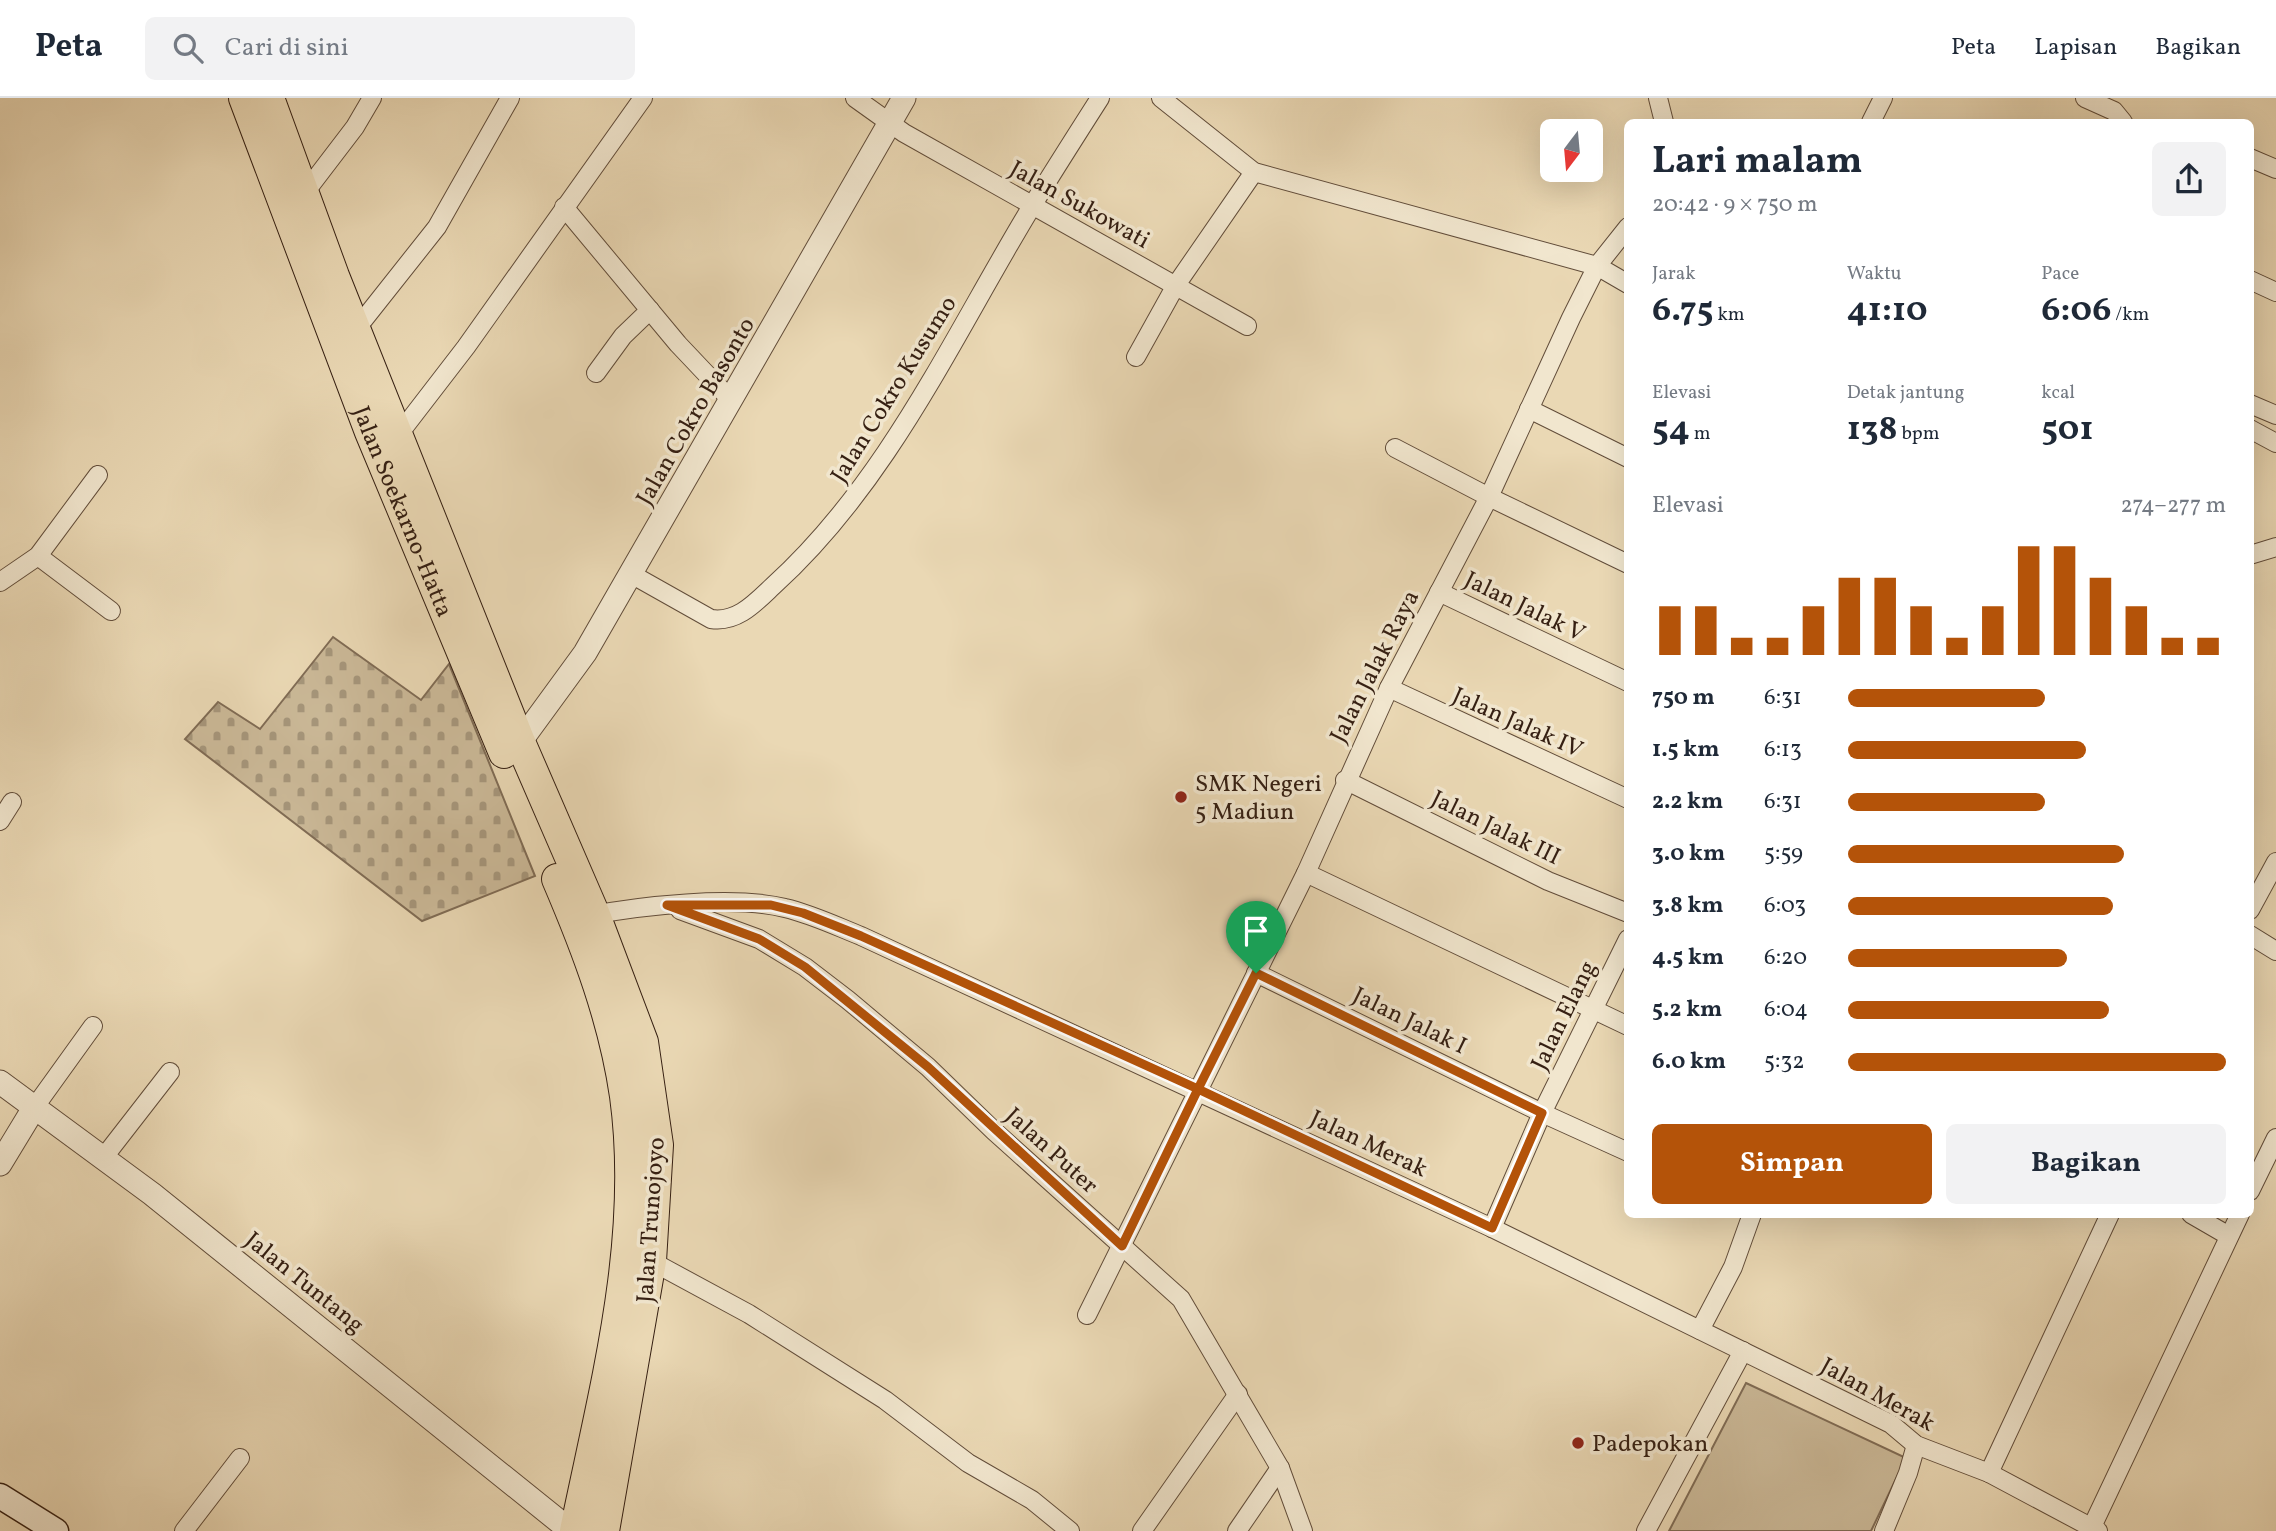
<!DOCTYPE html>
<html lang="id">
<head>
<meta charset="utf-8">
<style>
	body { margin:0; font-family:Vollkorn,serif; background:#f2f2f3; color:#1f2937; height:100vh; display:flex; flex-direction:column; font-size:26px; white-space:nowrap }
	* { box-sizing:border-box; margin:0 }
	p { font-size:23px; color:#747a83 }
	.icon { flex:none; width:38px; height:38px; fill:none; stroke:currentColor; stroke-width:2; stroke-linecap:round; stroke-linejoin:round }
	.map { position:relative; flex:1; overflow:hidden }
	.drawer { position:absolute; left:1624px; top:21px; width:630px; height:1099px; display:flex; flex-direction:column; background:#fff; border-radius:10px; box-shadow:0 7px 28px #0002 }
	.drawer>* { flex:none }
	.needle { width:46px; rotate:196deg }
	.tools { position:absolute; left:1540px; top:21px; display:grid; gap:14px }
	.tools a { display:grid; place-items:center; width:63px; height:63px; border-radius:10px; background:#fff; box-shadow:0 7px 28px #0002; font-size:35px }
	.pin { position:absolute; display:grid; place-items:center; width:60px; height:60px; color:#fff; margin:-72px -30px; border-radius:50% 50% 50% 0; rotate:-45deg; box-shadow:0 0 7px #0007 }
	.pin .icon { rotate:45deg }
	.round { display:grid; place-items:center; flex:none; width:74px; height:74px; border-radius:10px; background:#f2f2f3 }
	.overview { display:flex; align-items:center; justify-content:space-between; height:119px; padding:0 28px }
	h1 { font-size:38px; font-weight:700; line-height:52px }
	.metrics { display:grid; grid-template-columns:repeat(3,1fr); gap:10px; height:119px; padding:7px 28px }
	.metrics div { display:grid; align-content:center }
	.metrics b { font-size:35px; font-weight:700 }
	.metrics small { font-size:19px; font-weight:400 }
	.metrics p { font-size:19px }
	.chart { height:196px; padding:14px 28px }
	.chart p { display:flex; justify-content:space-between }
	.chart svg { width:100%; height:126px; margin-top:7px; stroke:#b45309; stroke-width:6 }
	.cta { display:flex; gap:14px; margin-top:auto; padding:14px 28px }
	.cta a { flex:1; height:80px; border-radius:10px; background:#b45309; color:#fff; font-size:28px; font-weight:700; line-height:80px; text-align:center }
	.cta a+a { background:#f2f2f3; color:#1f2937 }
	ul { padding:0 28px; list-style:none; font-size:23px }
	li { display:grid; grid-template-columns:112px 84px 1fr; align-items:center; height:52px }
	li i { height:18px; border-radius:9px; background:#b45309 }
	header { display:flex; align-items:center; gap:42px; box-sizing:border-box; height:98px; padding:0 35px; background:#fff; border-bottom:2px solid #e0e1e3 }
	header strong { font-size:33px }
	nav { display:flex; gap:38px; margin-inline-start:auto; font-size:24px }
	.search { width:490px; height:63px; background:#f2f2f3; display:flex; align-items:center; gap:18px; box-sizing:border-box; padding:0 24px; border-radius:10px; color:#747a83; font-size:26px }
	.map>svg:first-child { display:block }
	.green { fill:#cbb998; stroke:#806c55; stroke-width:2 }
	.cemetery { fill:url(#cemetery-stones); stroke:#806c55; stroke-width:2 }
	.lines { fill:none; stroke-linecap:round; stroke-linejoin:round }
	.minor-casing { stroke:#624d3a; stroke-width:20 }
	.tertiary-casing { stroke:#624d3a; stroke-width:25 }
	.secondary-casing { stroke:#351f12; stroke-width:27 }
	.trunk-casing { stroke:#351f12; stroke-width:32 }
	.minor { stroke:#f1e6ce; stroke-width:18 }
	.tertiary { stroke:#f1e6ce; stroke-width:23 }
	.secondary { stroke:#f1e6ce; stroke-width:24 }
	.trunk { stroke:#ead8b4; stroke-width:30 }
	.route-casing { stroke:#fff; stroke-width:14 }
	.route { stroke:#b45309; stroke-width:9 }
	.poi-dot { fill:#8f2418; stroke:#f1e6ce; stroke-width:2.5 }
	.labels { text-anchor:middle; stroke-width:7; stroke-linejoin:round; paint-order:stroke }
	.street-label { font-size:24px; fill:#351f12; stroke:#f1e6ce }
	.poi-label { font-size:24px; fill:#351f12; stroke:#f1e6ce; text-anchor:start }
</style>
</head>
<body>
<header>
<strong>Peta</strong>
<div class="search"><svg class="icon" aria-label="search" viewBox="0 0 24 24"><circle cx="10" cy="10" r="6"/><path d="M15 15l6 6"/></svg>Cari di sini</div>
<nav><a>Peta</a><a>Lapisan</a><a>Bagikan</a></nav>
</header>
<div class="map">
<svg width="2276" height="1433" viewBox="0 0 2276 1433">
	<defs>
		<pattern id="cemetery-stones" width="16" height="16" patternUnits="userSpaceOnUse" patternTransform="scale(1.75)"><rect width="16" height="16" fill="#cbb998"/><path d="M2 7V4a2 2 0 0 1 4 0v3zM10 15v-3a2 2 0 0 1 4 0v3z" fill="#a6967b"/></pattern>
	</defs>
	<rect width="100%" height="100%" fill="#ead8b4"/>
	<filter id="stains"><feTurbulence type="fractalNoise" baseFrequency=".00286" numOctaves="4"/><feColorMatrix values="0 0 0 0 .2 0 0 0 0 .09 0 0 0 0 .02 0 0 0 .5 -.17"/></filter>
	<radialGradient id="worn" r=".72"><stop offset=".6" stop-color="#630" stop-opacity="0"/><stop offset="1" stop-color="#630" stop-opacity=".3"/></radialGradient>
	<path class="green" d="M1746 1285 1906 1360 1871 1433H1669Z"/>
	<path class="cemetery" d="M333 539 421 602 449 566 535 778 422 823 185 641 218 604 260 631Z"/>
	<g class="lines">
		<defs>
			<g id="minor">
				<path d="M855 0 904 35 1247 228"/>
				<path d="M1161 0 1254 74 1597 168 1628 186"/>
				<path d="M1658 0 1664 24"/>
				<path d="M2085 0 2114 13 2123 24"/>
				<path d="M1871 24 1883 0"/>
				<path d="M2250 60 2276 71"/>
				<path d="M300 101 355 29 372 0"/>
				<path d="M564 109 678 246 731 302"/>
				<path d="M2250 182 2276 194"/>
				<path d="M357 230 437 129 510 0"/>
				<path d="M1136 259 1176 187 1254 74"/>
				<path d="M596 275 623 238 650 212"/>
				<path d="M2250 306 2276 317"/>
				<path d="M1529 311 1628 360"/>
				<path d="M2250 331 2276 345"/>
				<path d="M399 336 466 249 643 0"/>
				<path d="M1395 350 1489 399 1628 466"/>
				<path d="M2250 457 2276 449"/>
				<path d="M38 458 111 513"/>
				<path d="M631 476 711 521C737 525 755 505 773 488 888 384 953 238 1032 108 1054 72 1077 36 1100 0"/>
				<path d="M0 484 38 458 98 377"/>
				<path d="M1439 494 1628 584"/>
				<path d="M1389 590 1628 701"/>
				<path d="M1345 682 1548 783 1628 815"/>
				<path d="M0 723 12 704"/>
				<path d="M1306 775 1628 928"/>
				<path d="M680 812 759 841 805 869 848 902 928 969 994 1033 1181 1201 1280 1370 1303 1433"/>
				<path d="M2250 812 2276 764"/>
				<path d="M587 818C639 808 734 797 785 810 811 816 836 828 861 838L1492 1130 1891 1326 1916 1347 1989 1375 2098 1433"/>
				<path d="M2250 837 2276 853"/>
				<path d="M1256 875 1542 1015 1628 1054"/>
				<path d="M34 1010 93 928"/>
				<path d="M104 1059 170 974"/>
				<path d="M2250 1093 2276 1040"/>
				<path d="M2191 1116 2229 1138"/>
				<path d="M1492 1130 1542 1015 1628 841"/>
				<path d="M651 1163 749 1216 885 1302 968 1365 1032 1402 1070 1433"/>
				<path d="M1087 1217 1306 775 1389 590 1489 399 1571 220 1597 168 1628 129"/>
				<path d="M1700 1232 1733 1169 1752 1116"/>
				<path d="M1989 1375 2110 1116"/>
				<path d="M184 1433 240 1360"/>
				<path d="M1142 1433 1238 1296"/>
				<path d="M1237 1433 1280 1370"/>
				<path d="M1646 1433 1743 1253"/>
				<path d="M1884 1433 1908 1375 1916 1347"/>
				<path d="M2090 1433 2240 1116"/>
			</g>
			<g id="tertiary">
				<path d="M520 644 585 555 904 0"/>
				<path d="M0 984 152 1096 571 1433"/>
				<path d="M0 1066 34 1010"/>
			</g>
			<path id="secondary" d="M0 1398 56 1433"/>
			<g id="trunk">
				<path id="s1" d="M244 0 370 334 504 655"/>
				<path d="M269 0 334 178 520 644 595 817 643 944 658 1047 651 1163 604 1433"/>
				<path d="M557 781C587 851 614 922 625 998 645 1144 604 1291 575 1433"/>
			</g>
		</defs>
		<use href="#minor" class="minor-casing"/>
		<use href="#tertiary" class="tertiary-casing"/>
		<use href="#secondary" class="secondary-casing"/>
		<use href="#trunk" class="trunk-casing"/>
		<use href="#minor" class="minor"/>
		<use href="#tertiary" class="tertiary"/>
		<use href="#secondary" class="secondary"/>
		<use href="#trunk" class="trunk"/>
	</g>
	<g class="lines">
		<defs>
			<path id="route" d="M1256 875 1198 991 861 838 803 815 771 807H667L759 841 805 869 928 969 1122 1148 1198 991 1492 1130 1542 1015 1256 875"/>
		</defs>
		<use href="#route" class="route-casing"/>
		<use href="#route" class="route"/>
	</g>
	<g class="poi-dot">
		<circle cx="1181" cy="699" r="7"/>
		<circle cx="1578" cy="1345" r="7"/>
	</g>
	<g class="labels">
		<g class="street-label">
			<text transform="translate(1080 106) rotate(29)" y="8">Jalan Sukowati</text>
			<text transform="translate(893 291) rotate(-58)" y="8">Jalan Cokro Kusumo</text>
			<text transform="translate(695 313) rotate(-60)" y="8">Jalan Cokro Basonto</text>
			<text dy="8" stroke="none"><textPath href="#s1" startOffset="443">Jalan Soekarno-Hatta</textPath></text>
			<text transform="translate(1525 508) rotate(26)" y="8">Jalan Jalak V</text>
			<text transform="translate(1374 568) rotate(-63)" y="8">Jalan Jalak Raya</text>
			<text transform="translate(1518 624) rotate(24)" y="8">Jalan Jalak IV</text>
			<text transform="translate(1496 729) rotate(26)" y="8">Jalan Jalak III</text>
			<text transform="translate(1563 917) rotate(-64)" y="8">Jalan Elang</text>
			<text transform="translate(1410 922) rotate(26)" y="8">Jalan Jalak I</text>
			<text transform="translate(1369 1045) rotate(25)" y="8">Jalan Merak</text>
			<text transform="translate(1052 1052) rotate(42)" y="8">Jalan Puter</text>
			<text transform="translate(650 1122) rotate(-86)" y="8">Jalan Trunojoyo</text>
			<text transform="translate(305 1184) rotate(39)" y="8">Jalan Tuntang</text>
			<text transform="translate(1878 1296) rotate(29)" y="8">Jalan Merak</text>
		</g>
		<g class="poi-label">
			<text x="1195" y="693">SMK Negeri<tspan x="1195" dy="28">5 Madiun</tspan></text>
			<text x="1592" y="1353">Padepokan</text>
		</g>
	</g>
	<rect width="100%" height="100%" filter="url(#stains)"/>
	<rect width="100%" height="100%" fill="url(#worn)"/>
</svg>
<div class="tools">
<a><svg class="needle" viewBox="-14 -14 28 28"><path d="M0-13l5 13h-10z" fill="#e53935"/><path d="M0 13l5-13h-10z" fill="#747a83"/></svg></a>
</div>
<div class="pin" style="left:1256px;top:875px;background:#1e9e55"><svg class="icon" aria-label="arrive" viewBox="0 0 24 24"><path d="M6 21V4h12l-3 4 3 4H6"/></svg></div>
<section class="drawer">
<div class="overview"><div><h1>Lari malam</h1><p>20:42 · 9 × 750 m</p></div><a class="round"><svg class="icon" aria-label="share" viewBox="0 0 24 24"><path d="M12 15V3M7 8l5-5 5 5M5 13v7h14v-7"/></svg></a></div>
<div class="metrics">
<div><p>Jarak</p><b>6.75<small> km</small></b></div>
<div><p>Waktu</p><b>41:10</b></div>
<div><p>Pace</p><b>6:06<small> /km</small></b></div>
</div>
<div class="metrics">
<div><p>Elevasi</p><b>54<small> m</small></b></div>
<div><p>Detak jantung</p><b>138<small> bpm</small></b></div>
<div><p>kcal</p><b>501</b></div>
</div>
<div class="chart"><p><span>Elevasi</span>274–277 m</p>
<svg viewBox="0 0 160 44" preserveAspectRatio="none"><path d="M5 44V27M15 44V27M25 44V38M35 44V38M45 44V27M55 44V17M65 44V17M75 44V27M85 44V38M95 44V27M105 44V6M115 44V6M125 44V17M135 44V27M145 44V38M155 44V38"/></svg>
</div>
<ul>
<li><b>750 m</b>6:31<i style="width:52%"></i></li>
<li><b>1.5 km</b>6:13<i style="width:63%"></i></li>
<li><b>2.2 km</b>6:31<i style="width:52%"></i></li>
<li><b>3.0 km</b>5:59<i style="width:73%"></i></li>
<li><b>3.8 km</b>6:03<i style="width:70%"></i></li>
<li><b>4.5 km</b>6:20<i style="width:58%"></i></li>
<li><b>5.2 km</b>6:04<i style="width:69%"></i></li>
<li><b>6.0 km</b>5:32<i style="width:100%"></i></li>
</ul>
<div class="cta"><a>Simpan</a><a>Bagikan</a></div>
</section>
</div>
</body>
</html>
